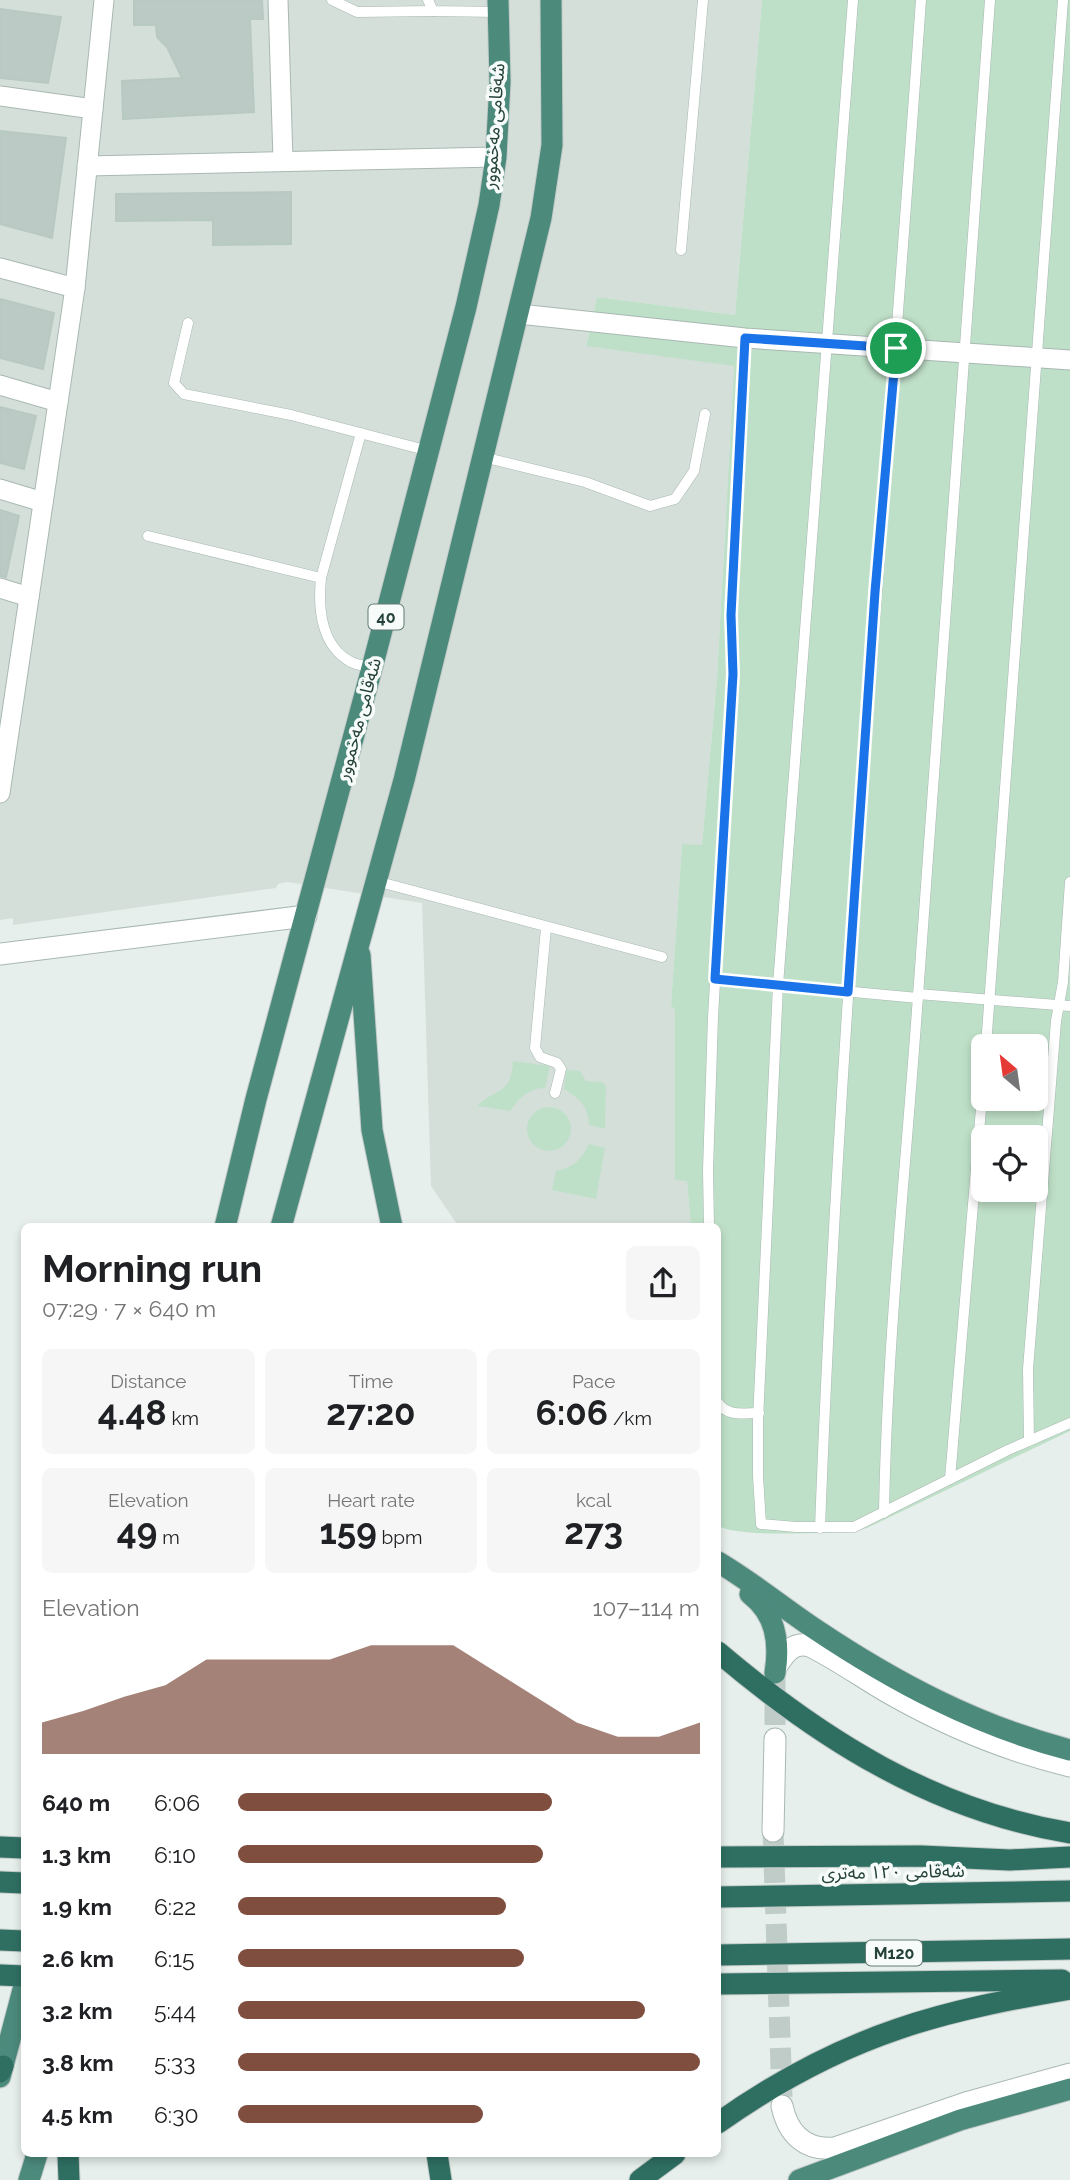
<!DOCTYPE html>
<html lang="en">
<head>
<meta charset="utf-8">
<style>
	body { margin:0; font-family:Raleway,"Noto Sans Arabic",sans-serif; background:#f6f6f6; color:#202124; height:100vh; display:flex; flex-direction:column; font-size:26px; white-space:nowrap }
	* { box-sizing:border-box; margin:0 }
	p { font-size:23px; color:#757577 }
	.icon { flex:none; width:38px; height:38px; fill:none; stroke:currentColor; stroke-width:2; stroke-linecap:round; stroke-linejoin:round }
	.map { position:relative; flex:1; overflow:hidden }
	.drawer { position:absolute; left:21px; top:1223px; width:700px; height:934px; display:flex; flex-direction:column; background:#fff; border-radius:10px; box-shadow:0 4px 10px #0003 }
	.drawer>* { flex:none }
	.needle { width:46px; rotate:331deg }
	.fabs { position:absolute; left:971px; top:1034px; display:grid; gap:14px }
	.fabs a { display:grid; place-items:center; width:77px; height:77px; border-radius:10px; background:#fff; box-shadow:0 4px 10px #0003; font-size:35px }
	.pin { position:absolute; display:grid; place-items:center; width:60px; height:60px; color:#fff; margin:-30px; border:4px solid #fff; border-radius:50%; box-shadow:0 2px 7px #0007 }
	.round { display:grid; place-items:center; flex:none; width:74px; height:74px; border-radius:10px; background:#f6f6f6 }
	.summary { display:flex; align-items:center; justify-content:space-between; height:119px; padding:0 21px }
	h1 { font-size:38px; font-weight:700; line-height:52px }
	.figures { display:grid; grid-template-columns:repeat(3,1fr); gap:10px; height:119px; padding:7px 21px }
	.figures div { display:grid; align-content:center; border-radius:10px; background:#f6f6f6; text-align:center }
	.figures b { font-size:35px; font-weight:700 }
	.figures small { font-size:19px; font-weight:400 }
	.figures p { font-size:19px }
	.chart { height:196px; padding:14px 21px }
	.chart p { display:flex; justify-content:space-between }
	.chart svg { width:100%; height:126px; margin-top:7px; fill:#7f4e3f; opacity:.7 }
	ul { padding:0 21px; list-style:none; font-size:23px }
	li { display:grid; grid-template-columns:112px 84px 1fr; align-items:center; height:52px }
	li i { height:18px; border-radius:9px; background:#7f4e3f }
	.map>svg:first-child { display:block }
	.built { fill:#d4dfda }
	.green { fill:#bfe0c8; fill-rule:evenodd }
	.building { fill:#bbcac4; stroke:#b8c9c2; stroke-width:2 }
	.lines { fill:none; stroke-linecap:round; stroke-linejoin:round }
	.tertiary-tunnel { stroke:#bfccc8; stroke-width:21; stroke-dasharray:21 10; stroke-linecap:butt }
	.service-casing { stroke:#a8b8b2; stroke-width:11 }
	.minor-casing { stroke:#a8b8b2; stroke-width:21 }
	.tertiary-casing { stroke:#a8b8b2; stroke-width:23 }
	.trunk-casing { stroke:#c2cac8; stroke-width:23 }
	.motorway-casing { stroke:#c2cac8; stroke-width:23 }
	.service { stroke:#fff; stroke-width:10 }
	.minor { stroke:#fff; stroke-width:19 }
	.tertiary { stroke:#fff; stroke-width:21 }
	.trunk { stroke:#4c8a7c; stroke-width:21 }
	.motorway { stroke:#2f6f62; stroke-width:21 }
	.route-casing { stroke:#fff; stroke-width:14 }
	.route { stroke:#1a73e8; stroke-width:9 }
	.labels { text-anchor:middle; stroke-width:7; stroke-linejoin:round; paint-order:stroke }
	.shield { fill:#f7fbf9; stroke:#637a73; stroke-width:2 }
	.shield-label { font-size:16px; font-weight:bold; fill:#24423a }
	.street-label { font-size:18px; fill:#24423a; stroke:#f7fbf9 }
</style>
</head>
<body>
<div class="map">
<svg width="1070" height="2180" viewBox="0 0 1070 2180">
	<rect width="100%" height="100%" fill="#e6efeb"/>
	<path class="built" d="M0 0H762L735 315 597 297 586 345 734 365 717 678 702 846 682 845 671 1005 675 1011V1180H687L691 1227H459L431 1186 422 903 287 882 278 884 276 888 13 925V918L0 920Z"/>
	<g class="green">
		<path d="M762 0H1070V1431L867 1528 852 1532C821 1532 742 1538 718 1526V1227H691L687 1181 675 1180V1011L671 1005 682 844 702 845 717 678 734 366 586 346 597 297 735 315ZM984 1046H1036V1099H984ZM984 1138H1036V1190H984Z"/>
		<path d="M513 1061 550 1066 545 1088C528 1088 519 1099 510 1111L477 1106C496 1087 511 1096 513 1061Z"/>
		<path d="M566 1070 580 1071 586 1081 602 1082 606 1086 605 1129 589 1125C588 1106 580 1099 564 1089Z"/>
		<circle cx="549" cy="1129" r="22"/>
		<path d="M589 1144 605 1148 596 1199 552 1190 556 1171C573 1168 582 1159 589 1144Z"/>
	</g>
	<g class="building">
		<path d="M134 0H262L263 19H250L254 112 123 119 122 81 182 78 167 47 157 37 156 25H134Z"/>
		<path d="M0 9 61 17 48 83 0 78Z"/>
		<path d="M0 131 66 138 52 238 0 224Z"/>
		<path d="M291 192V244L213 245V220L116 221V194Z"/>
		<path d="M0 299 54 313 43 369 0 358Z"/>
		<path d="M0 407 36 416 24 469 0 463Z"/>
		<path d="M0 510 19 516 6 577 0 576Z"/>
	</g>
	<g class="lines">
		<g class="tertiary-tunnel">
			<path d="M775 1673V1739"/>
			<path d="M773 1831 782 2097"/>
		</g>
		<defs>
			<g id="service">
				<path d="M332 0 357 12 433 11"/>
				<path d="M428 0 433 11 498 12"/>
				<path d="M853 0 778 985 758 1420V1476L761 1524 796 1527H854L1008 1450 1070 1423"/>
				<path d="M681 250 703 0"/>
				<path d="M188 323 174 383 184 394 291 415 429 451"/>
				<path d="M361 433 321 578C318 608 321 646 351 662 357 665 366 666 372 668"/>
				<path d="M483 457 585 482 650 506 675 499 694 471 705 414"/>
				<path d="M148 536 321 578"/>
				<path d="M376 881 662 957"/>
				<path d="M546 928 535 1048 540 1057 557 1063 561 1069 555 1093"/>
				<path d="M715 979 918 998"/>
				<path d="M918 994 1070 1006"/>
				<path d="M986 1046 1063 0"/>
				<path d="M709 1227 708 1170 713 1017 733 673 731 615 745 338"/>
				<path d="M718 1403C728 1417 743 1413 759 1413"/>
				<path d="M1029 1441 1028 1369 1056 1021 1063 982 1070 882"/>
				<path d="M950 1479 984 1073"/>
				<path d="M884 1513C887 1340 906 1168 918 996 941 664 967 332 990 0"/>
				<path d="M820 1528C839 1018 885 509 921 0"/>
			</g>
			<g id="minor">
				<path d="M278 0 283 160"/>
				<path d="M0 96 93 109"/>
				<path d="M87 166 496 157"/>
				<path d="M0 268 75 288"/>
				<path d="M519 314 745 338 1070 360"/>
				<path d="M0 385 58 402"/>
				<path d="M0 489 43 502"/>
				<path d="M0 588 29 597"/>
				<path d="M0 793 75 288 104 0"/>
			</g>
			<g id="tertiary">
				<path d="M0 954 306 916"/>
				<path d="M776 1667C785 1653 793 1641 810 1646 838 1660 863 1678 889 1693 945 1725 1008 1751 1070 1766"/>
				<path d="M773 1831 775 1739"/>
				<path d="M782 2106C788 2134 805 2151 835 2148L969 2102 1070 2074"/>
			</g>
			<g id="trunk">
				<path d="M360 955 372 1130 392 1227"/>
				<path d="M225 1227 256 1099 372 668 466 307 489 205 496 157 500 82 498 0"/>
				<path d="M281 1227 404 780 541 218 552 145 551 0"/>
				<path d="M718 1562C752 1582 782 1607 815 1629 894 1682 977 1726 1070 1750"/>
				<path d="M750 1594C776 1614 780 1642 775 1673"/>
				<path d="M0 2077 24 1986"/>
				<path d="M29 2180 37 2154"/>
				<path d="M799 2180 960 2120 1070 2089"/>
			</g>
			<g id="motorway">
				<path d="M718 1652C822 1740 933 1810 1070 1833"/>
				<path d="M0 1847 24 1848"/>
				<path d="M718 1857 921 1856 1010 1860 1070 1857"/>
				<path d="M0 1882 24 1883"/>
				<path d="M718 1897 1070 1891"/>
				<path d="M0 1940 24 1941"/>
				<path d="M718 1955 1070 1949"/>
				<path d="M0 1975 24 1976"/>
				<path d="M718 1984 1062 1980"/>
				<path d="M0 2072 3 2066"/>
				<path d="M718 2123C773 2084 833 2051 898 2029 953 2010 1012 1999 1070 1989"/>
				<path d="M68 2154 69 2180"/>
				<path d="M437 2154 441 2180"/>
				<path d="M640 2180 675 2154"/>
			</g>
		</defs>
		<use href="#service" class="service-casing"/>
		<use href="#minor" class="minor-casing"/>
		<use href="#tertiary" class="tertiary-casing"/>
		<use href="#trunk" class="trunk-casing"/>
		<use href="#motorway" class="motorway-casing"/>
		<use href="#service" class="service"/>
		<use href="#minor" class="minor"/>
		<use href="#tertiary" class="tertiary"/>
		<use href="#trunk" class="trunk"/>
		<use href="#motorway" class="motorway"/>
	</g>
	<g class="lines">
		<defs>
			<path id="route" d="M745 338 896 348 875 592 848 992 715 979 733 674 731 615Z"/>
		</defs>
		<use href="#route" class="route-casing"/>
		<use href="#route" class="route"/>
	</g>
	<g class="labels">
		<g class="shield">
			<rect x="368.5" y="604.5" width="35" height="25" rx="5"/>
			<rect x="866" y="1940.5" width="56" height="25" rx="5"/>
		</g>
		<g class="shield-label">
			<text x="386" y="623">40</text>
			<text x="894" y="1959">M120</text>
		</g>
		<g class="street-label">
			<text transform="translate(494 126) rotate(-86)" y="6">شەقامی مەخموور</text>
			<text transform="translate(359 719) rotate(-75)" y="6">شەقامی مەخموور</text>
			<text transform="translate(893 1872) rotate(-1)" y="6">شەقامی ١٢٠ مەتری</text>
		</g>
	</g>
</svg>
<div class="fabs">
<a><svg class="needle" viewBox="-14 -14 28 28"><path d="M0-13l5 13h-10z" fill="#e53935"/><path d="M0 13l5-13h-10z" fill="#757577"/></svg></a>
<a><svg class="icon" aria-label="locate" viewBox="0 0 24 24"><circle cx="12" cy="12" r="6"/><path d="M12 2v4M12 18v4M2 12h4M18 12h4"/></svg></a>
</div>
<div class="pin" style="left:896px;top:348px;background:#1e9e55"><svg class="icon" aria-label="arrive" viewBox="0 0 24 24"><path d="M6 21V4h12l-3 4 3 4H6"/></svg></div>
<section class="drawer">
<div class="summary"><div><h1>Morning run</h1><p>07:29 · 7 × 640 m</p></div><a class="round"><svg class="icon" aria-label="share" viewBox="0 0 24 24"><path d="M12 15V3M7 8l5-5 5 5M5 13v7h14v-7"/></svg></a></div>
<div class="figures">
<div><p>Distance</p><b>4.48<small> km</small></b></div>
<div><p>Time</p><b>27:20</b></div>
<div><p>Pace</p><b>6:06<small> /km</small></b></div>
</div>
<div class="figures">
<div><p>Elevation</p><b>49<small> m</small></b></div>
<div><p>Heart rate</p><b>159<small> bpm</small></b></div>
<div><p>kcal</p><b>273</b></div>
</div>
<div class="chart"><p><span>Elevation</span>107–114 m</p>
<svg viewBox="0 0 160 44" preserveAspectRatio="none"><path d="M0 44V33L10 29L20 24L30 20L40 11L50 11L60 11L70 11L80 6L90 6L100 6L110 15L120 24L130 33L140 38L150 38L160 33V44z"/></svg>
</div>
<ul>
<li><b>640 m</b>6:06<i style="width:68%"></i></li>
<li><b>1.3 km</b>6:10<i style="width:66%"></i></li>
<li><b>1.9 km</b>6:22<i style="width:58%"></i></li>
<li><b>2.6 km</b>6:15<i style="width:62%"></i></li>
<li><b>3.2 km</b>5:44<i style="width:88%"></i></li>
<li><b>3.8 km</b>5:33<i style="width:100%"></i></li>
<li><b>4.5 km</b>6:30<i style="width:53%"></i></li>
</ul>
</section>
</div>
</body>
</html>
